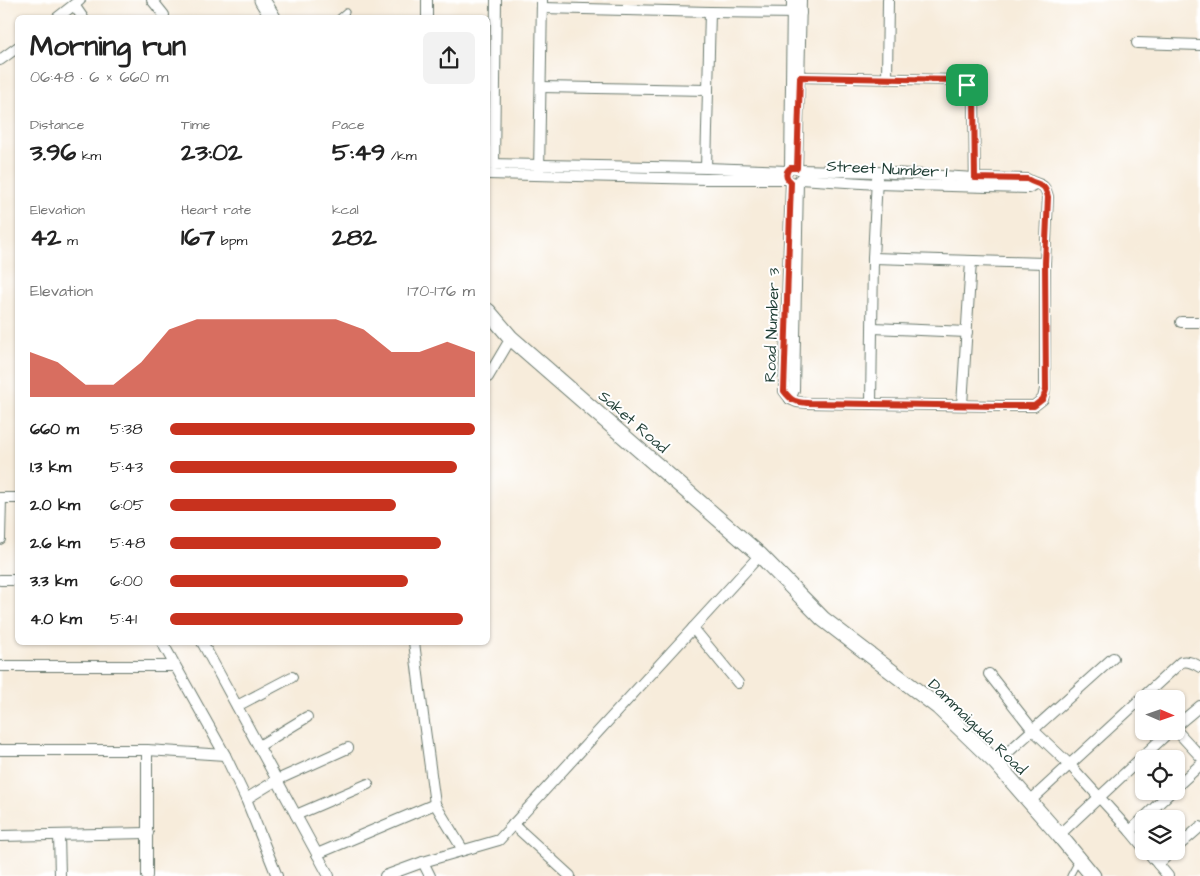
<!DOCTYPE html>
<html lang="en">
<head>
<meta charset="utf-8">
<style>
	body { margin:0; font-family:"Architects Daughter",sans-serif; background:#f2f2f2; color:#222; height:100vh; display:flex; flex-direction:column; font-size:19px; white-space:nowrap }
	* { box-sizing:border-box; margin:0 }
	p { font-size:16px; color:#767676 }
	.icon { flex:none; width:28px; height:28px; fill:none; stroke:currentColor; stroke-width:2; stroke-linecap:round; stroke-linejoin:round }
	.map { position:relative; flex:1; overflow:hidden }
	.side { position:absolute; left:15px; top:15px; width:475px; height:630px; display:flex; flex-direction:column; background:#fff; border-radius:8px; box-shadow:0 1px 4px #0004 }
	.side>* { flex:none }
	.needle { width:32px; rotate:92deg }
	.controls { position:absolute; left:1135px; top:690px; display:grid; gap:10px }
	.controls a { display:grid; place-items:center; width:50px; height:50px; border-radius:8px; background:#fff; box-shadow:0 1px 4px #0004; font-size:25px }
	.pin { position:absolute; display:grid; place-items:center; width:42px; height:42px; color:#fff; margin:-21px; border-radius:10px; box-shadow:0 2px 8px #0006 }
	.round { display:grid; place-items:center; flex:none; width:52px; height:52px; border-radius:8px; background:#f2f2f2 }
	.headline { display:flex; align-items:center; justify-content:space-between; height:85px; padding:0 15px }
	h1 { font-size:28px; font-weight:700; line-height:38px }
	.figures { display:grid; grid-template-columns:repeat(3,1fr); gap:8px; height:85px; padding:5px 15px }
	.figures div { display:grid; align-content:center }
	.figures b { font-size:25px; font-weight:700 }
	.figures small { font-size:14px; font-weight:400 }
	.figures p { font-size:14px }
	.chart { height:140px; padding:10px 15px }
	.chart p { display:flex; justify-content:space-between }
	.chart svg { width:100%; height:90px; margin-top:5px; fill:#c8321e; opacity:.7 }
	ul { padding:0 15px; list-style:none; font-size:16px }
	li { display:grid; grid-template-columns:80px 60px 1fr; align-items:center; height:38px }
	li i { height:12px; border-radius:6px; background:#c8321e }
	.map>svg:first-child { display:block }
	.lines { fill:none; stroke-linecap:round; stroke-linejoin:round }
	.lane-casing { stroke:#6b7a6e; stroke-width:7 }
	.street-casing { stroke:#6b7a6e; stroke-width:12 }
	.secondary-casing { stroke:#6b7a6e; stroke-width:17 }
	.lane { stroke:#fff; stroke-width:5 }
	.street { stroke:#fff; stroke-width:10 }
	.secondary { stroke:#fff; stroke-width:15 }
	.route-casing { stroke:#fff; stroke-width:10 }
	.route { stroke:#c8321e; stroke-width:6 }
	.labels { text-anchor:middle; stroke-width:4; stroke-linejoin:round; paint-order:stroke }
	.street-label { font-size:16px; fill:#1f3d34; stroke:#fff }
</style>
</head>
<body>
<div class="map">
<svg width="1200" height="876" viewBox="0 0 1200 876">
	<rect width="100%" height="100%" fill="#fff"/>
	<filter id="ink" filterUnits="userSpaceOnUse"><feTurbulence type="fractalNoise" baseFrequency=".02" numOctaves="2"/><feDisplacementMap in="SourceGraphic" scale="10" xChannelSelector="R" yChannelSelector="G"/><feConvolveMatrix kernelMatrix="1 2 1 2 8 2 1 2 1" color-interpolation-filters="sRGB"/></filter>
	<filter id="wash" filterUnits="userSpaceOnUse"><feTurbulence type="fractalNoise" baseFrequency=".0096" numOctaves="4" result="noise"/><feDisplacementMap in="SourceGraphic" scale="20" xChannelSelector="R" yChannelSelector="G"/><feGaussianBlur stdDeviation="1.12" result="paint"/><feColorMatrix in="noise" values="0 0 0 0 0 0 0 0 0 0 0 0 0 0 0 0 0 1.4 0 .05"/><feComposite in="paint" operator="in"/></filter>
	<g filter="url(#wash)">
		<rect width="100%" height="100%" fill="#f7ecdb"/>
	</g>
	<g filter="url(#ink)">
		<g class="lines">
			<defs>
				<g id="lane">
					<path d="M339 18 346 12"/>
					<path d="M1070 876 1078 861"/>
				</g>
				<g id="street">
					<path d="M152 0 164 15"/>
					<path d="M74 5 83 18"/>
					<path d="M542 8 710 12 801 13"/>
					<path d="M57 18 80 0"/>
					<path d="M427 18V0"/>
					<path d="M1137 43 1200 45"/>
					<path d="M0 60 18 47"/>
					<path d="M800 77 955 80 967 85 974 98 975 186"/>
					<path d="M887 79 888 0"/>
					<path d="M541 87 708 90"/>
					<path d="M488 164 706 168 787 171"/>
					<path d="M494 165 496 0"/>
					<path d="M706 168 710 12"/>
					<path d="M790 168 792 0"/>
					<path d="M797 168 801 0"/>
					<path d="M539 171 542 0"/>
					<path d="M488 174 706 179H787"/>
					<path d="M800 179 877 184 1028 188 1035 184"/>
					<path d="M873 258 1045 263"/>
					<path d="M1181 322H1200"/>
					<path d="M873 328 967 332"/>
					<path d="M488 377 511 338"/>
					<path d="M790 399 797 402 808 403 1000 406H1034L1043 399 1045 389V263L1048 197C1044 181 1040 187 1027 179L975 178 877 172 800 170"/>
					<path d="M790 399 784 391 791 182"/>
					<path d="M790 399 794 390 798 181"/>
					<path d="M871 403 873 258 877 178"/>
					<path d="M962 405 971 261"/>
					<path d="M0 498H18"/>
					<path d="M0 539 1 498"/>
					<path d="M0 580H18"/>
					<path d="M693 628 738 683"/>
					<path d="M162 642 225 755 246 799 277 876"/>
					<path d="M202 642 329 876"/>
					<path d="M414 642 423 715 435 804 463 850"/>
					<path d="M0 666H175"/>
					<path d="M989 674 1033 730 1069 764 1130 831 1172 791"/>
					<path d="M237 706 292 677"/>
					<path d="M1176 726 1200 706"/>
					<path d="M1176 730 1200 756"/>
					<path d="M259 746 307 717"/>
					<path d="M0 750H147L225 755"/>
					<path d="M147 750V876"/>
					<path d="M996 763 1113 658"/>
					<path d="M1176 787 1200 765"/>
					<path d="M246 799 277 780 348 748"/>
					<path d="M1029 802 1181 662C1188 660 1194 663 1200 667"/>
					<path d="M296 815 368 784"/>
					<path d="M513 824 570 876"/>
					<path d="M1130 831 1144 848"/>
					<path d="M59 835 60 876"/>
					<path d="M1059 835 1170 731"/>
					<path d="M0 836 148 833"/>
					<path d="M1176 848 1200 827"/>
					<path d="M1147 851 1168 876"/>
					<path d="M317 854 435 804"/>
					<path d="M423 862 430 876"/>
					<path d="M1158 864 1172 851"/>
					<path d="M385 876 423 862 499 840 760 555"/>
				</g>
				<g id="secondary">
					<path d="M262 0 273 18"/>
					<path d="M488 311 511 338 760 555 823 619 938 707 996 763 1059 835 1093 876"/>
				</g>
			</defs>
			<use href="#lane" class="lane-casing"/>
			<use href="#street" class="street-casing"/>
			<use href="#secondary" class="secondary-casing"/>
			<use href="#lane" class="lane"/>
			<use href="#street" class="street"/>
			<use href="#secondary" class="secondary"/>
		</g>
	</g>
	<g class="lines" filter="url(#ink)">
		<defs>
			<path id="route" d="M800 77 955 80 967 85 974 98 975 178 1027 179C1040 187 1044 181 1048 197L1045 263 1046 390 1043 399 1034 406H1000L808 403C796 402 792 402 784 391L791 182C785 178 785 172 790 168H797Z"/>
		</defs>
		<use href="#route" class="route-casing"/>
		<use href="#route" class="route"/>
	</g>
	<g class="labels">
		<g class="street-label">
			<text transform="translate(887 168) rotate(3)" y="6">Street Number 1</text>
			<text transform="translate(771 325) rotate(-88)" y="6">Road Number 3</text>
			<text transform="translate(634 421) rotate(41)" y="6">Saket Road</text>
			<text transform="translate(978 726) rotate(44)" y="6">Dammaiguda Road</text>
		</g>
	</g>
</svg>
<div class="controls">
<a><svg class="needle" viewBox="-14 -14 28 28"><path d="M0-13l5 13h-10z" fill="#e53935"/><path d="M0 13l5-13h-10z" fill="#767676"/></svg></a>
<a><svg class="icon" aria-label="locate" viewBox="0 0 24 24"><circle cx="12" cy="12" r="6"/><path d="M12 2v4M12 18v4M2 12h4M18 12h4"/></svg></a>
<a><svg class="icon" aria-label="layers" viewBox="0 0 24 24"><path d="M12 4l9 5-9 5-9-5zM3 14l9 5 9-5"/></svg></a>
</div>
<div class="pin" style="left:967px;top:85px;background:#1e9e55"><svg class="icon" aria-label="arrive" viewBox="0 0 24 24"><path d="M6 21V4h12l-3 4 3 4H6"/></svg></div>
<section class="side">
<div class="headline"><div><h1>Morning run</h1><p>06:48 · 6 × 660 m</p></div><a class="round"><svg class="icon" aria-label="share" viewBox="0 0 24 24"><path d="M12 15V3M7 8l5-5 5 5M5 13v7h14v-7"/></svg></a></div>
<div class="figures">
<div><p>Distance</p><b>3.96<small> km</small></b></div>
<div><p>Time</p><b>23:02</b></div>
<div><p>Pace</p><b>5:49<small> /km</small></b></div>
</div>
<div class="figures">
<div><p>Elevation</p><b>42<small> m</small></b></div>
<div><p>Heart rate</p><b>167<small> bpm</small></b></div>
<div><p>kcal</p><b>282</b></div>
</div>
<div class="chart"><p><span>Elevation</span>170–176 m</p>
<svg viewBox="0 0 160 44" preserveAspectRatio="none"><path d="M0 44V22L10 27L20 38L30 38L40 27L50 11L60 6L70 6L80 6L90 6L100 6L110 6L120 11L130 22L140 22L150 17L160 22V44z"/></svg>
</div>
<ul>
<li><b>660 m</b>5:38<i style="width:100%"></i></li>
<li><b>1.3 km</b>5:43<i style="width:94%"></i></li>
<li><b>2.0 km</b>6:05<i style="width:74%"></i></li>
<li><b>2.6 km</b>5:48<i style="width:89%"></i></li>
<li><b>3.3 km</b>6:00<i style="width:78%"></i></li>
<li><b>4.0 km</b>5:41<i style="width:96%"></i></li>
</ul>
</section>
</div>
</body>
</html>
